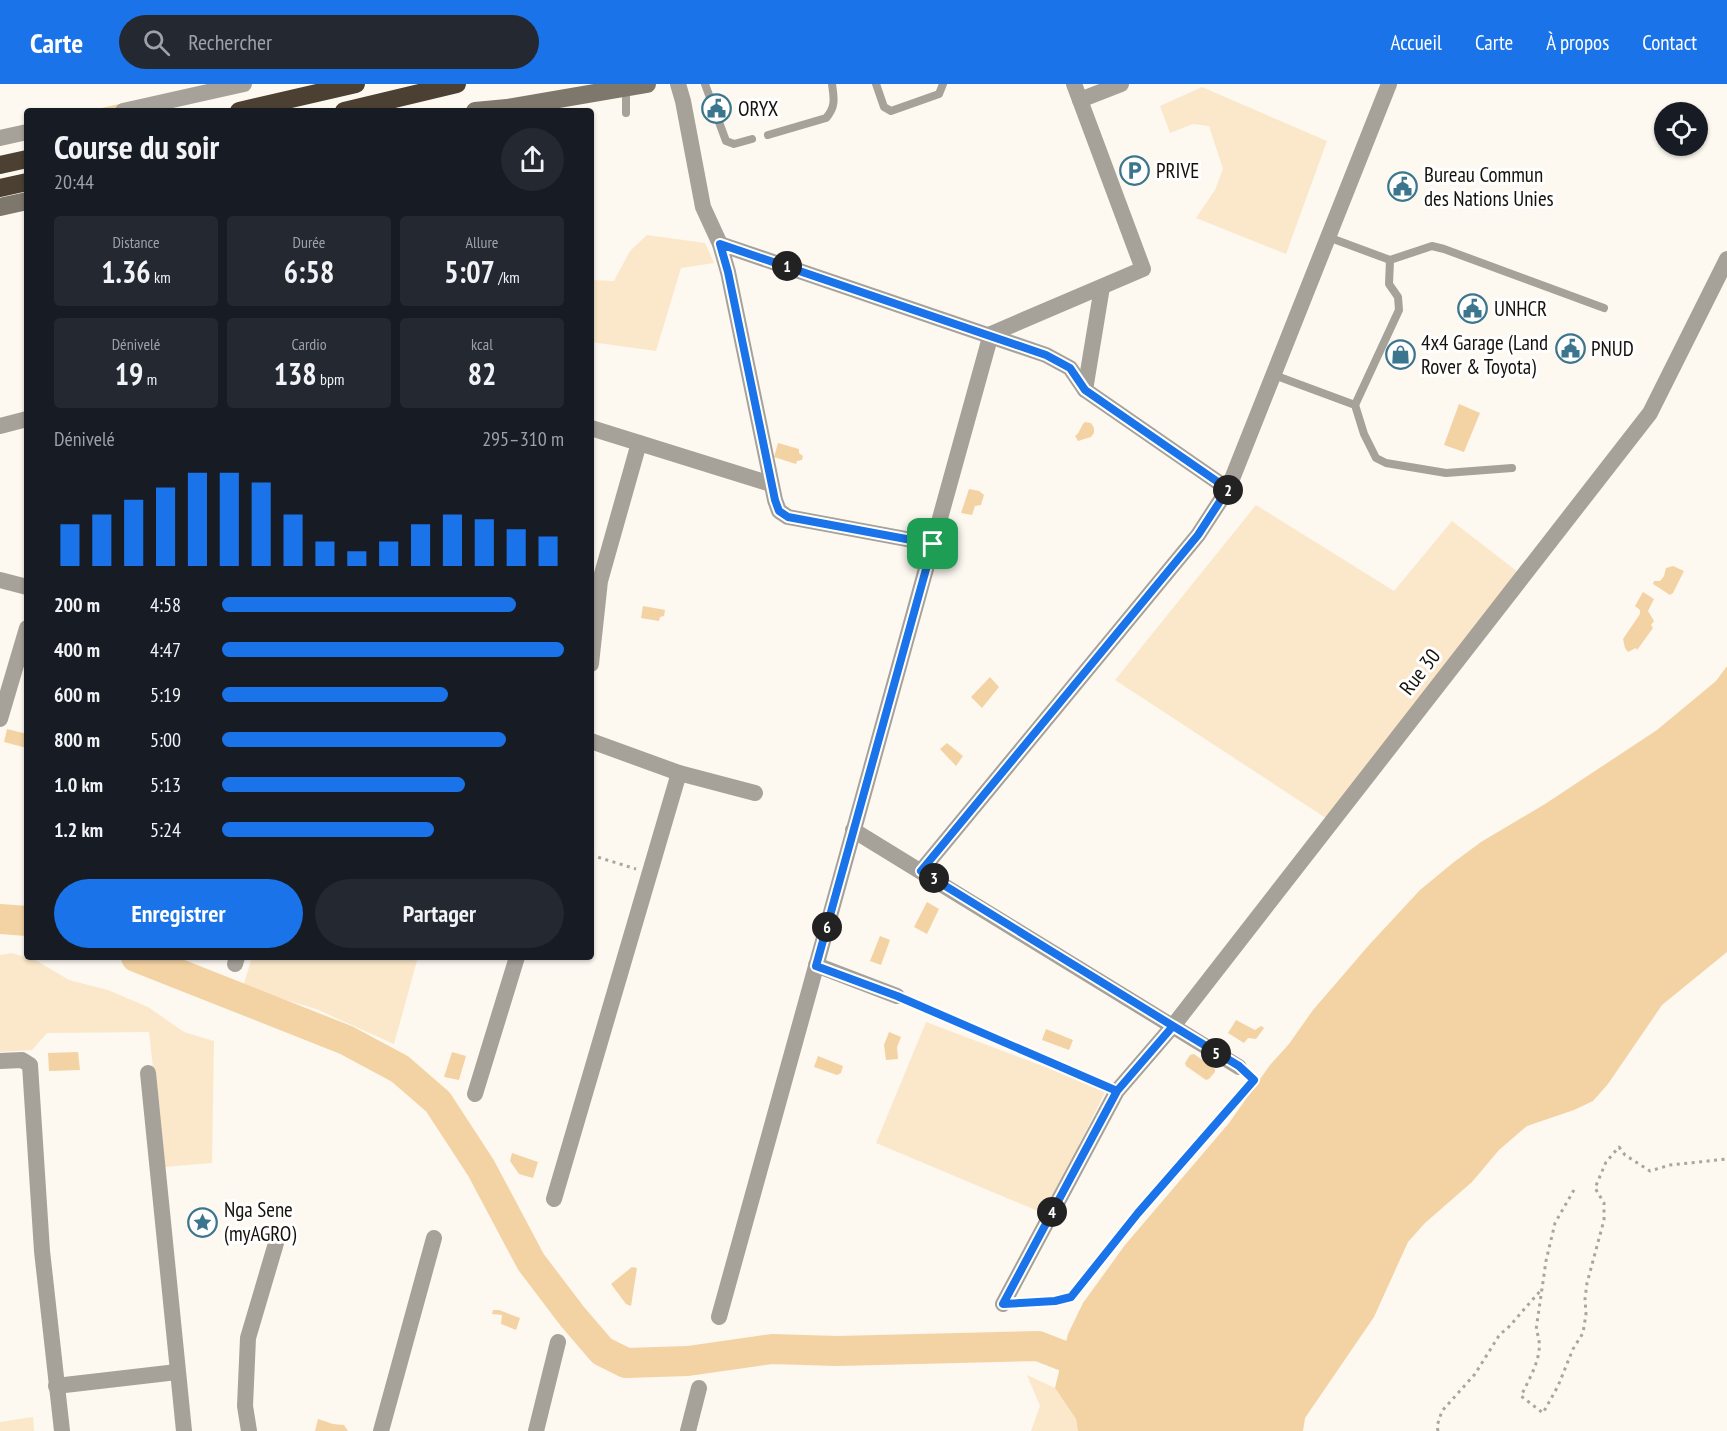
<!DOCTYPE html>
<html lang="fr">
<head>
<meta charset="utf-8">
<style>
	body { margin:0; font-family:"PT Sans Narrow",sans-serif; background:#242831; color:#f1f3f6; height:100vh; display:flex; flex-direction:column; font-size:22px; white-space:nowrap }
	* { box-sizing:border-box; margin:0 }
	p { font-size:20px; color:#9ea1a6 }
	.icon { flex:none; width:33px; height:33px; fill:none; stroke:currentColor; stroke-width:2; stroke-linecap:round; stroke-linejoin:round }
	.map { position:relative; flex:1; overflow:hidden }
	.drawer { position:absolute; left:24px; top:24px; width:570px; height:852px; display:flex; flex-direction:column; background:#171b24; border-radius:6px; box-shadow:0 2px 4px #0004 }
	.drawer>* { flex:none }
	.controls { position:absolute; left:1654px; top:18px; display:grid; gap:12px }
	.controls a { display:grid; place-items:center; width:54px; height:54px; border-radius:50%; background:#171b24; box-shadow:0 2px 4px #0004; font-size:30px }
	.pin { position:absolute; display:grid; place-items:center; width:51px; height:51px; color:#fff; margin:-26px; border-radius:12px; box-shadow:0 3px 9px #0006 }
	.km { position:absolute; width:30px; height:30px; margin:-15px; border-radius:50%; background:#222; color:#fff; font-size:16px; line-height:30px; text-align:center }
	.round { display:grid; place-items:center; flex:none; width:63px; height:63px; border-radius:32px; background:#242831 }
	.summary { display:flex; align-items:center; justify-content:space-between; height:102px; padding:0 30px }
	h1 { font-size:33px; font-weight:700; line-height:45px }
	.metrics { display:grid; grid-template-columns:repeat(3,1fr); gap:9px; height:102px; padding:6px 30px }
	.metrics div { display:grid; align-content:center; border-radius:6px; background:#242831; text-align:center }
	.metrics b { font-size:30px; font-weight:700 }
	.metrics small { font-size:16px; font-weight:400 }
	.metrics p { font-size:16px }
	.chart { height:168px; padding:12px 30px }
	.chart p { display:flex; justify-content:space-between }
	.chart svg { width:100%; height:108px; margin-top:6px; stroke:#1a73e8; stroke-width:6 }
	.action { display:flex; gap:12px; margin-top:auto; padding:12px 30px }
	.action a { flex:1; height:69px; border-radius:36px; background:#1a73e8; color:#fff; font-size:24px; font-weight:700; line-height:69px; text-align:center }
	.action a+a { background:#242831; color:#f1f3f6 }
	ul { padding:0 30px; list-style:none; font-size:20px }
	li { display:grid; grid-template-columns:96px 72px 1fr; align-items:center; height:45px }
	li i { height:15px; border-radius:8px; background:#1a73e8 }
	header { display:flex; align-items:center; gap:36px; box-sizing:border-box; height:84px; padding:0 30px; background:#1a73e8; color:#fff }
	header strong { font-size:28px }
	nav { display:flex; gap:33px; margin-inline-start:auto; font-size:21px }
	.search { width:420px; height:54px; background:#242831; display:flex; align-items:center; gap:15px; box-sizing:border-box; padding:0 21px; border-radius:33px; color:#9ea1a6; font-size:22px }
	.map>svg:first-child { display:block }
	.green { fill:#fbe8cb }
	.water { fill:#f3d3a3 }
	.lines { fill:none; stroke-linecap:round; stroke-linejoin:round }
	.stream { stroke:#f3d3a3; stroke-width:5 }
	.river { stroke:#f3d3a3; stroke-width:30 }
	.path { stroke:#aaa59e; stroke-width:3; stroke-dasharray:3 4.5; stroke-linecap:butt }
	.lane { stroke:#a6a199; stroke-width:8 }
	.street { stroke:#a6a199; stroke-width:16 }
	.secondary { stroke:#7e776b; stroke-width:18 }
	.highway { stroke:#4b4031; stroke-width:18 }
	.route-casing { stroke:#fff; stroke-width:12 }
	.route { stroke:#1a73e8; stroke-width:8 }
	.labels { text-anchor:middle; stroke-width:6; stroke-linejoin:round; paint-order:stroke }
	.poi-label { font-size:21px; fill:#16110b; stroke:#fff; text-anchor:start }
	.street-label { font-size:21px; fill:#16110b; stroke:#fff }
</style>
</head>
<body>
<header>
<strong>Carte</strong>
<div class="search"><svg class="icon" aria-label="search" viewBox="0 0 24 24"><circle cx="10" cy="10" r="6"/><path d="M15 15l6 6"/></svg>Rechercher</div>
<nav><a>Accueil</a><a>Carte</a><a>À propos</a><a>Contact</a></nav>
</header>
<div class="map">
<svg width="1727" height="1347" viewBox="0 0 1727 1347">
	<rect width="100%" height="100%" fill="#fdf8f0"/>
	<g class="green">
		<path d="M1202 3 1327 57 1286 170 1196 134 1215 106 1223 85 1209 42 1193 40 1170 49 1160 22Z"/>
		<path d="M647 151 705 159 714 179 681 184 656 267 591 258V196L614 197 630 167Z"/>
		<path d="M1256 421 1394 507 1452 437 1527 495 1338 742 1115 596Z"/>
		<path d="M12 869 37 877 69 896 108 906 148 923 184 948 214 957 212 1079 164 1083 149 948 47 949 32 966 0 968V871Z"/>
		<path d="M252 873H418L394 960 316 925 243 903Z"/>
		<path d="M926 938 1106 1006 1045 1130 876 1059Z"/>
		<path d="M1027 1291 1055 1304 1076 1335 1078 1347H1031L1040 1322Z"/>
		<path d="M33 1333 34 1347H0V1338Z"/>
	</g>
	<g class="water">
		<path d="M1459 320 1480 329 1464 368 1444 361Z"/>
		<path d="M1085 338 1091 339 1094 344V349L1091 353 1078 357 1075 352C1081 348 1080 342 1085 338Z"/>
		<path d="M778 359 799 365V369L803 372 802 376 797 377 796 380 774 373Z"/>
		<path d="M969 405 979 407 984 411 981 421 975 422 972 431 961 429Z"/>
		<path d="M1673 482 1684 487 1673 509 1670 511 1653 500 1654 497H1660L1664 492 1666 484Z"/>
		<path d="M1643 508 1654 515 1648 527 1654 537 1651 541 1653 544 1637 566 1636 564 1628 568 1625 564 1623 555 1640 530V526L1635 522Z"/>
		<path d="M643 522 665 526 664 532 660 533 659 537 641 534Z"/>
		<path d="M1727 582V868L1662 921 1608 1000 1593 1017 1574 1026 1527 1042 1499 1066 1472 1098 1425 1139 1408 1158 1374 1233 1305 1334 1303 1347H1078L1076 1335 1055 1304 1068 1250 1083 1219 1125 1161 1229 1039 1270 981 1289 960 1313 926 1369 861 1420 806 1454 778 1481 758 1545 720 1657 646 1716 597Z"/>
		<path d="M990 593 999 603 982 624 971 613Z"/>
		<path d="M7 645 27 650V664L4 658Z"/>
		<path d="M947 659 963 672 956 682 940 665Z"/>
		<path d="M927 818 939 825 927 850 914 843Z"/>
		<path d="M880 852 890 856 881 881 870 877Z"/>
		<path d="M1236 936 1255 946 1261 942 1264 944 1256 955 1248 954 1244 959 1228 949Z"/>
		<path d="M1046 945 1073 956 1069 966 1042 956Z"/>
		<path d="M889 948 901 953 897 963 898 975 886 976 884 961Z"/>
		<path d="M78 968 80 986 49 987 48 969Z"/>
		<path d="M452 968 466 972 459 996 444 993Z"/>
		<path d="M1194 970 1215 985V988L1209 995 1206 996 1186 982 1185 979 1190 971Z"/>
		<path d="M818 972 843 982 841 989 837 991 814 983Z"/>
		<path d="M512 1069 538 1078 533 1094 519 1090 510 1077Z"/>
		<path d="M632 1183 637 1184 631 1222 626 1220 611 1200Z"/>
		<path d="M493 1226H499L520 1234 516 1246 501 1240 502 1231 492 1230Z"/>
		<path d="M318 1335 333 1340 344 1341 348 1347H315Z"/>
	</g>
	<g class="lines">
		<path class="stream" d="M100 27 122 22"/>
		<g class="river">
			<path d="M0 835 27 837"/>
			<path d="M136 873 346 956 400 985 438 1018 481 1084 531 1178 572 1232 602 1267 626 1279 688 1277 772 1265 837 1267 1038 1262 1100 1286"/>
		</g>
		<g class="path">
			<path d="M591 771 636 785"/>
			<path d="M910 918 1102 1001"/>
			<path d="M1574 1106 1555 1139 1546 1177 1536 1246C1546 1268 1531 1291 1521 1312L1543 1329 1558 1302 1573 1265 1583 1249 1586 1230 1585 1215 1587 1199 1604 1136V1119L1595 1104 1606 1078 1619 1063 1625 1071 1650 1087 1670 1081 1727 1075"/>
			<path d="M1021 1219 1055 1217 1071 1213 1138 1129 1254 996 1251 994"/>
			<path d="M1438 1347 1437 1342 1442 1327 1475 1290 1500 1250 1507 1245 1541 1206"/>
		</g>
		<g class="lane">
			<path d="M705 0 726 57 734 60 752 55"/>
			<path d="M876 0 884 23 891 27 939 10 943 0"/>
			<path d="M626 29V4"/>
			<path d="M768 51 826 34C836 23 834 14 832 0"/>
			<path d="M1328 153 1390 176 1432 162 1444 165 1604 224"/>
			<path d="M1274 291 1355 321 1364 350 1376 374 1386 379 1446 389 1512 384"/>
			<path d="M1355 321 1399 226 1398 213 1389 200 1390 176"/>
		</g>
		<g class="street">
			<path d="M678 0 683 17 703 123 720 160 728 188 775 416 779 427 788 433 933 460"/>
			<path d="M1080 16 1121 0"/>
			<path d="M123 27 244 0"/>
			<path d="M0 54 27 48"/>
			<path d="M720 160 1046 271 1070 284 1085 306"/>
			<path d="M1102 203 1085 306 1228 405"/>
			<path d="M991 250 1143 185 1074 0"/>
			<path d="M0 342 27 335"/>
			<path d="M591 344 771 400"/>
			<path d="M0 496 27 503"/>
			<path d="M591 580 600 497 639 359"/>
			<path d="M0 635 27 544"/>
			<path d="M591 657 679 689 755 709"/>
			<path d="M853 746 1239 983"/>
			<path d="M921 787 1198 451 1228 405 1389 0"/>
			<path d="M235 880 237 873"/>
			<path d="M816 881 897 912"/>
			<path d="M0 977 22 976 30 981 42 1167 62 1347"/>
			<path d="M148 989 184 1347"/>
			<path d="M475 1010 517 873"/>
			<path d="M554 1115 679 689"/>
			<path d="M1003 1220 1117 1007 1173 942 1650 329 1727 175"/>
			<path d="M719 1233 991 250"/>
			<path d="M56 1302 177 1288"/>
			<path d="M249 1347 245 1322 248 1254 279 1149"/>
			<path d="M381 1347 434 1154"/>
			<path d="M536 1347 558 1258"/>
			<path d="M688 1347 699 1304"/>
		</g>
		<g class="secondary">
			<path d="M475 27 507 24 647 0"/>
			<path d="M0 123 27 117"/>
		</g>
		<g class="highway">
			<path d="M239 27 356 0"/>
			<path d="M344 27 457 0"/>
			<path d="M0 81 27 75"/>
			<path d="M0 104 27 98"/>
		</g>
	</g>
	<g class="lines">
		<defs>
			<path id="route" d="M933 460 788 433 779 427 775 416 728 188 720 160 1046 271 1070 284 1085 306 1228 405 1198 451 921 787 1173 942 1117 1007 1003 1220 1055 1217 1071 1213 1138 1129 1254 996 1239 982 1173 942 1117 1007 897 912 816 882 933 460"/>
		</defs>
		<use href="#route" class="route-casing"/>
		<use href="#route" class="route"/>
	</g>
	<defs>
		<symbol id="civic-ring" viewBox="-11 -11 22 22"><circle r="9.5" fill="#fff" stroke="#3b758e" stroke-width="1.5"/><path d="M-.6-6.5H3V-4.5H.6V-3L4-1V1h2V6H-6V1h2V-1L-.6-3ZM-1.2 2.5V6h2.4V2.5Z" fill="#3b758e"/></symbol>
		<symbol id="parking-ring" viewBox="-11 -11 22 22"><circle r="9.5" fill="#fff" stroke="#3b758e" stroke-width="1.5"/><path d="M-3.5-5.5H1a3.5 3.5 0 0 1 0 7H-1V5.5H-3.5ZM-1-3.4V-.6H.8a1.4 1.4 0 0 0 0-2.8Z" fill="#3b758e"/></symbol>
		<symbol id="shop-ring" viewBox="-11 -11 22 22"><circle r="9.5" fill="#fff" stroke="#3b758e" stroke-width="1.5"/><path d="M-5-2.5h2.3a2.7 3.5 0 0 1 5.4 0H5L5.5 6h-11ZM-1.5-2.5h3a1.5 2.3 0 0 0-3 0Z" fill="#3b758e"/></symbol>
		<symbol id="sight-ring" viewBox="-11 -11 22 22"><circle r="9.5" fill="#fff" stroke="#3b758e" stroke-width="1.5"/><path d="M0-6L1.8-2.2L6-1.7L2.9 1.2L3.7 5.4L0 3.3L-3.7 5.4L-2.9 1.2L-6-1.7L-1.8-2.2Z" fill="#3b758e"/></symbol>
	</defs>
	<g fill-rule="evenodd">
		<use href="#civic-ring" x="700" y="8" width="33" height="33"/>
		<use href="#parking-ring" x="1118" y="70" width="33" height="33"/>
		<use href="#civic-ring" x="1386" y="86" width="33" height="33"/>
		<use href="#civic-ring" x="1456" y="208" width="33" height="33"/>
		<use href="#civic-ring" x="1554" y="248" width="33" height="33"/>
		<use href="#shop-ring" x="1384" y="254" width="33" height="33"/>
		<use href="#sight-ring" x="186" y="1122" width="33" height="33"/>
	</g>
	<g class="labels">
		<g class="poi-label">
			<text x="738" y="32">ORYX</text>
			<text x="1156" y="94">PRIVE</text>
			<text x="1424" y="98">Bureau Commun<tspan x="1424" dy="24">des Nations Unies</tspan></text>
			<text x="1494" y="232">UNHCR</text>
			<text x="1421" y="266">4x4 Garage (Land<tspan x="1421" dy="24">Rover &amp; Toyota)</tspan></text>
			<text x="1591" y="272">PNUD</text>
			<text x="224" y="1133">Nga Sene<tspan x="224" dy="24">(myAGRO)</tspan></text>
		</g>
		<g class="street-label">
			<text transform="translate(1420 588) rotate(-52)" y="7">Rue 30</text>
		</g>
	</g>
</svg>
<div class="controls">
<a><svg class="icon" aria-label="locate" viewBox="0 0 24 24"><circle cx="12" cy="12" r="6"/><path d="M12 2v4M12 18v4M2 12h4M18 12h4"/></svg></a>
</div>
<div class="pin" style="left:933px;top:460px;background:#1e9e55"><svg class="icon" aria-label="arrive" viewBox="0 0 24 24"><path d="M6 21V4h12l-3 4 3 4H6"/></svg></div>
<b class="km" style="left:787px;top:182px">1</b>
<b class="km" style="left:1228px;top:406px">2</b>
<b class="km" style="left:934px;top:794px">3</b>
<b class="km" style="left:1052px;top:1128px">4</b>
<b class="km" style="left:1216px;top:969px">5</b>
<b class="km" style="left:827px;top:843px">6</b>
<section class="drawer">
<div class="summary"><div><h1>Course du soir</h1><p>20:44</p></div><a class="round"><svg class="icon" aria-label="share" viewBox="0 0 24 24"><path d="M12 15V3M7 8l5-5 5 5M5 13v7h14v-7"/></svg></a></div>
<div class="metrics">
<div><p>Distance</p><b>1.36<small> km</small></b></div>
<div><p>Durée</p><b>6:58</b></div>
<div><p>Allure</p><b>5:07<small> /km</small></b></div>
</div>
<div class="metrics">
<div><p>Dénivelé</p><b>19<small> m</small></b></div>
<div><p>Cardio</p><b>138<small> bpm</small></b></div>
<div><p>kcal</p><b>82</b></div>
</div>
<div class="chart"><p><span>Dénivelé</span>295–310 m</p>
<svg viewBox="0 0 160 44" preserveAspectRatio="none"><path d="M5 44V27M15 44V23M25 44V17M35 44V12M45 44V6M55 44V6M65 44V10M75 44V23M85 44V34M95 44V38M105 44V34M115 44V27M125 44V23M135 44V25M145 44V29M155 44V32"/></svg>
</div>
<ul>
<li><b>200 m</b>4:58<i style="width:86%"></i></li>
<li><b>400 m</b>4:47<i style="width:100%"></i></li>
<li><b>600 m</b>5:19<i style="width:66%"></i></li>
<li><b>800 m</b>5:00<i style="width:83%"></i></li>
<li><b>1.0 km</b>5:13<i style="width:71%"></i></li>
<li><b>1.2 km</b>5:24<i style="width:62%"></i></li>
</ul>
<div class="action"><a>Enregistrer</a><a>Partager</a></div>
</section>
</div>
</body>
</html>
